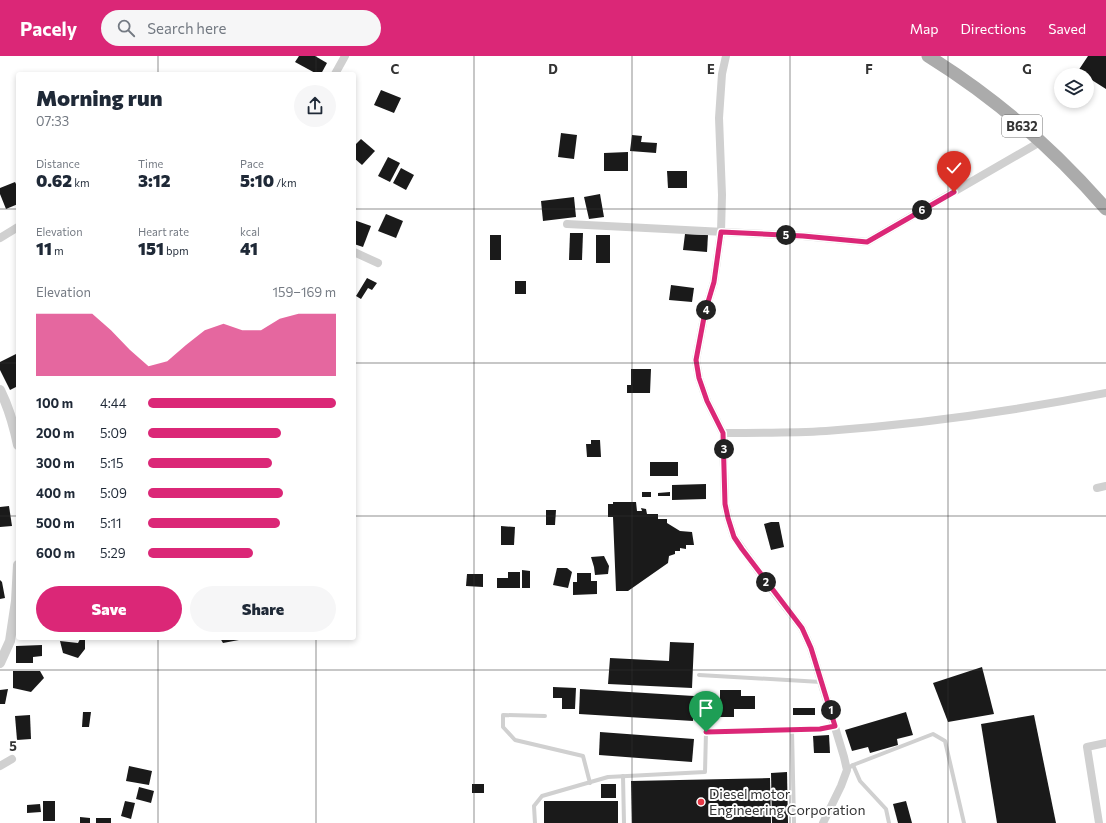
<!DOCTYPE html>
<html lang="en">
<head>
<meta charset="utf-8">
<style>
	body { margin:0; font-family:Commissioner,sans-serif; background:#f6f6f7; color:#1f2937; height:100vh; display:flex; flex-direction:column; font-size:15px; white-space:nowrap }
	* { box-sizing:border-box; margin:0 }
	p { font-size:13px; color:#747a83 }
	.icon { flex:none; width:22px; height:22px; fill:none; stroke:currentColor; stroke-width:2; stroke-linecap:round; stroke-linejoin:round }
	.map { position:relative; flex:1; overflow:hidden }
	.panel { position:absolute; left:16px; top:16px; width:340px; height:568px; display:flex; flex-direction:column; background:#fff; border-radius:4px; box-shadow:0 2px 6px #0003 }
	.panel>* { flex:none }
	.fabs { position:absolute; left:1054px; top:12px; display:grid; gap:8px }
	.fabs a { display:grid; place-items:center; width:40px; height:40px; border-radius:50%; background:#fff; box-shadow:0 2px 6px #0003; font-size:20px }
	.pin { position:absolute; display:grid; place-items:center; width:34px; height:34px; color:#fff; margin:-41px -17px; border-radius:50% 50% 50% 0; rotate:-45deg; box-shadow:0 0 4px #0007 }
	.pin .icon { rotate:45deg }
	.km { position:absolute; width:20px; height:20px; margin:-10px; border-radius:50%; background:#222; color:#fff; font-size:11px; line-height:20px; text-align:center }
	.round { display:grid; place-items:center; flex:none; width:42px; height:42px; border-radius:21px; background:#f6f6f7 }
	.headline { display:flex; align-items:center; justify-content:space-between; height:68px; padding:0 20px }
	h1 { font-size:22px; font-weight:800; line-height:30px }
	.stats { display:grid; grid-template-columns:repeat(3,1fr); gap:6px; height:68px; padding:4px 20px }
	.stats div { display:grid; align-content:center }
	.stats b { font-size:17px; font-weight:800 }
	.stats small { font-size:11px; font-weight:400 }
	.stats p { font-size:11px }
	.chart { height:112px; padding:8px 20px }
	.chart p { display:flex; justify-content:space-between }
	.chart svg { width:100%; height:72px; margin-top:4px; fill:#db2777; opacity:.7 }
	.action { display:flex; gap:8px; margin-top:auto; padding:8px 20px }
	.action a { flex:1; height:46px; border-radius:24px; background:#db2777; color:#fff; font-size:16px; font-weight:800; line-height:46px; text-align:center }
	.action a+a { background:#f6f6f7; color:#1f2937 }
	ul { padding:0 20px; list-style:none; font-size:13px }
	li { display:grid; grid-template-columns:64px 48px 1fr; align-items:center; height:30px }
	li i { height:10px; border-radius:5px; background:#db2777 }
	header { display:flex; align-items:center; gap:24px; box-sizing:border-box; height:56px; padding:0 20px; background:#db2777; color:#fff }
	header strong { font-size:19px }
	nav { display:flex; gap:22px; margin-inline-start:auto; font-size:14px }
	.search { width:280px; height:36px; background:#f6f6f7; display:flex; align-items:center; gap:10px; box-sizing:border-box; padding:0 14px; border-radius:22px; color:#747a83; font-size:15px }
	.map>svg:first-child { display:block }
	.building { fill:#1a1a1a }
	.lines { fill:none; stroke-linecap:round; stroke-linejoin:round }
	.service { stroke:#d0d0d0; stroke-width:4 }
	.minor { stroke:#d0d0d0; stroke-width:8 }
	.tertiary { stroke:#d0d0d0; stroke-width:10 }
	.primary { stroke:#ababab; stroke-width:13 }
	.route-casing { stroke:#fff; stroke-width:8 }
	.route { stroke:#db2777; stroke-width:5 }
	.grid { fill:none; stroke:#333; stroke-width:1; stroke-opacity:0.55 }
	.poi-dot { fill:#e63946; stroke:#fff; stroke-width:1.5 }
	.labels { text-anchor:middle; stroke-width:4; stroke-linejoin:round; paint-order:stroke }
	.shield { fill:#fff; stroke:#707070; stroke-width:1 }
	.shield-label { font-size:13px; font-weight:bold; fill:#333 }
	.poi-label { font-size:14px; fill:#333; stroke:#fff; text-anchor:start }
	.grid-label { font-size:13px; text-anchor:middle; font-weight:bold; fill:#333; stroke:#fff; stroke-width:4; stroke-linejoin:round; paint-order:stroke }
</style>
</head>
<body>
<header>
<strong>Pacely</strong>
<div class="search"><svg class="icon" aria-label="search" viewBox="0 0 24 24"><circle cx="10" cy="10" r="6"/><path d="M15 15l6 6"/></svg>Search here</div>
<nav><a>Map</a><a>Directions</a><a>Saved</a></nav>
</header>
<div class="map">
<svg width="1106" height="767" viewBox="0 0 1106 767">
	<rect width="100%" height="100%" fill="#fff"/>
	<g class="building">
		<path d="M299 0H315L327 7 321 18H317L295 6Z"/>
		<path d="M1088 0H1106V33L1087 21V19H1084L1078 15Z"/>
		<path d="M381 34 401 42 394 57 374 49Z"/>
		<path d="M561 77 577 79 574 103 558 101Z"/>
		<path d="M632 79 642 80 641 86 657 87 656 97 630 95Z"/>
		<path d="M361 83 375 95 362 109 354 102V90Z"/>
		<path d="M628 96V115H604V97Z"/>
		<path d="M388 101 400 107 390 126 378 120Z"/>
		<path d="M401 112 414 119 406 134 393 127Z"/>
		<path d="M667 115H687V132H668Z"/>
		<path d="M15 126 18 132V148L6 153 0 138V132Z"/>
		<path d="M600 138 604 161 589 163 584 141Z"/>
		<path d="M574 141 576 161 543 165 541 145Z"/>
		<path d="M386 158 403 165 396 182 378 175Z"/>
		<path d="M354 164 371 170 363 191 354 188Z"/>
		<path d="M570 177H583L582 204H569Z"/>
		<path d="M685 178 708 179 707 196 683 194Z"/>
		<rect x="490" y="179" width="11" height="25"/>
		<rect x="596" y="179" width="14" height="28"/>
		<path d="M367 222 377 227 372 234 368 232 361 243 356 240Z"/>
		<rect x="515" y="225" width="11" height="13"/>
		<path d="M671 229 694 232 692 246 669 244Z"/>
		<path d="M18 297V330L10 334 0 314V306Z"/>
		<path d="M631 313H651L650 337H627V329H631Z"/>
		<path d="M591 384H600L601 401H587L586 388H591Z"/>
		<rect x="650" y="406" width="28" height="14"/>
		<path d="M706 428V443L672 444V429Z"/>
		<rect x="642" y="436" width="9" height="5"/>
		<path d="M670 436V440H658V437Z"/>
		<path d="M613 446H636L637 455H642L641 452 646 453 647 458H658V463H667V467L680 475 692 476 694 489H686V493L680 492V495H675V498L669 500 668 507 628 535H616L613 461H608V448H613Z"/>
		<path d="M9 450 12 470 0 471V451Z"/>
		<path d="M546 454H556L555 469H546Z"/>
		<path d="M771 466H779L784 491 771 494 764 468Z"/>
		<path d="M501 470 515 471 514 489H501Z"/>
		<path d="M604 500 609 510 608 518 595 519 594 511 591 501Z"/>
		<path d="M557 512H567L572 516 568 532 553 529Z"/>
		<path d="M522 514 530 515V532H522Z"/>
		<path d="M508 516H520V532H497V522H508Z"/>
		<path d="M577 517H591V525H597V538L573 539V526H577Z"/>
		<path d="M467 518H483V531L466 530Z"/>
		<path d="M0 524 2 526 5 542 0 543Z"/>
		<path d="M220 582H239V584L223 587Z"/>
		<path d="M80 583H85V593L78 602 63 597 60 585 78 587Z"/>
		<path d="M670 586 694 587 692 632 608 628 610 602 669 605Z"/>
		<path d="M42 589V600L33 601V607H16V590Z"/>
		<path d="M982 611 994 658 948 666 933 627Z"/>
		<path d="M13 615H40L44 622 31 636 13 632Z"/>
		<path d="M553 631 576 632 575 653H562V642H553Z"/>
		<path d="M8 633 5 648H0V634Z"/>
		<path d="M580 633 694 640 693 665 579 658Z"/>
		<path d="M720 634H741V640H755V653H734V661H720Z"/>
		<rect x="793" y="652" width="22" height="7"/>
		<path d="M83 656H91L89 671H82Z"/>
		<path d="M906 656 913 679 897 683 898 689 870 697 868 691 852 695 845 674Z"/>
		<path d="M30 659 31 683 17 684 15 660Z"/>
		<path d="M1034 659 1056 767H997L981 668Z"/>
		<path d="M600 676 694 683 692 706 599 699Z"/>
		<path d="M829 679 830 697H814L813 680Z"/>
		<path d="M129 710 152 715 149 729 126 725Z"/>
		<path d="M787 716 788 767H772L771 717Z"/>
		<path d="M770 722 771 767H632L631 725Z"/>
		<rect x="472" y="728" width="12" height="9"/>
		<rect x="601" y="728" width="15" height="14"/>
		<path d="M139 731 154 735 151 747 136 743Z"/>
		<rect x="43" y="745" width="12" height="20"/>
		<path d="M125 745 135 747 131 763 121 760Z"/>
		<rect x="544" y="745" width="74" height="22"/>
		<path d="M906 745 912 767H898L893 748Z"/>
		<path d="M40 748 41 756 27 757V749Z"/>
		<path d="M80 761 90 762V767H80Z"/>
		<rect x="96" y="762" width="15" height="5"/>
	</g>
	<g class="lines">
		<g class="service">
			<path d="M699 619 821 626"/>
			<path d="M545 660 503 659V671L515 684 583 700 590 727"/>
			<path d="M792 674 794 767"/>
			<path d="M853 709 860 725 886 753 889 767"/>
			<path d="M847 713 853 709 933 678 945 685 964 767"/>
			<path d="M623 720 624 767"/>
			<path d="M535 767 534 750 542 740 608 721 705 716 706 676 820 673 835 670"/>
		</g>
		<g class="minor">
			<path d="M726 0 722 18 719 62 722 139 721 176 714 226 705 256 696 304 699 322 707 345 723 377 725 448 728 462 734 481 767 527 802 572 811 592 844 701 847 714 841 730 823 767"/>
			<path d="M335 18 345 0"/>
			<path d="M567 168 803 180 867 186 1040 86"/>
			<path d="M0 182 18 171"/>
			<path d="M354 196 378 207"/>
			<path d="M723 377C758 377 792 377 826 375 920 368 1014 355 1106 337"/>
			<path d="M1097 432 1106 430"/>
			<path d="M0 710 12 703"/>
			<path d="M1099 767 1087 691 1106 687"/>
		</g>
		<g class="tertiary">
			<path d="M0 334C9 352 14 370 18 389"/>
			<path d="M0 607 10 585 16 545 18 509"/>
		</g>
		<path class="primary" d="M928 0C994 41 1055 94 1106 153"/>
	</g>
	<g class="lines">
		<defs>
			<path id="route" d="M706 676 820 673 835 670 811 592 802 572 742 493 734 481 728 462 725 448 723 377 707 345 699 322 696 304 705 256 714 226 721 176 803 180 867 186 954 136"/>
		</defs>
		<use href="#route" class="route-casing"/>
		<use href="#route" class="route"/>
	</g>
	<path class="grid" d="M158 0V18M316 0V18M474 0V767M632 0V767M790 0V767M948 0V767M0 153H18M354 153H1106M0 307H18M354 307H1106M0 460H18M354 460H1106M158 582V767M316 582V767M0 614H1106"/>
	<circle class="poi-dot" cx="701" cy="746" r="4"/>
	<g class="labels">
		<rect class="shield" x="1002" y="59" width="40" height="22" rx="3"/>
		<g class="shield-label">
			<text x="1022" y="75">B632</text>
		</g>
		<g class="poi-label">
			<text x="709" y="743">Diesel motor<tspan x="709" dy="16">Engineering Corporation</tspan></text>
		</g>
	</g>
	<g class="grid-label">
		<text x="395" y="18">C</text>
		<text x="553" y="18">D</text>
		<text x="711" y="18">E</text>
		<text x="869" y="18">F</text>
		<text x="1027" y="18">G</text>
		<text x="13" y="695">5</text>
	</g>
</svg>
<div class="fabs">
<a><svg class="icon" aria-label="layers" viewBox="0 0 24 24"><path d="M12 4l9 5-9 5-9-5zM3 14l9 5 9-5"/></svg></a>
</div>
<div class="pin" style="left:706px;top:676px;background:#1e9e55"><svg class="icon" aria-label="arrive" viewBox="0 0 24 24"><path d="M6 21V4h12l-3 4 3 4H6"/></svg></div>
<div class="pin" style="left:954px;top:136px;background:#d93025"><svg class="icon" aria-label="check" viewBox="0 0 24 24"><path d="M5 12l5 5 9-10"/></svg></div>
<b class="km" style="left:831px;top:654px">1</b>
<b class="km" style="left:766px;top:526px">2</b>
<b class="km" style="left:724px;top:393px">3</b>
<b class="km" style="left:706px;top:254px">4</b>
<b class="km" style="left:786px;top:179px">5</b>
<b class="km" style="left:922px;top:154px">6</b>
<section class="panel">
<div class="headline"><div><h1>Morning run</h1><p>07:33</p></div><a class="round"><svg class="icon" aria-label="share" viewBox="0 0 24 24"><path d="M12 15V3M7 8l5-5 5 5M5 13v7h14v-7"/></svg></a></div>
<div class="stats">
<div><p>Distance</p><b>0.62<small> km</small></b></div>
<div><p>Time</p><b>3:12</b></div>
<div><p>Pace</p><b>5:10<small> /km</small></b></div>
</div>
<div class="stats">
<div><p>Elevation</p><b>11<small> m</small></b></div>
<div><p>Heart rate</p><b>151<small> bpm</small></b></div>
<div><p>kcal</p><b>41</b></div>
</div>
<div class="chart"><p><span>Elevation</span>159–169 m</p>
<svg viewBox="0 0 160 44" preserveAspectRatio="none"><path d="M0 44V6L10 6L20 6L30 6L40 16L50 28L60 38L70 35L80 25L90 16L100 12L110 16L120 16L130 9L140 6L150 6L160 6V44z"/></svg>
</div>
<ul>
<li><b>100 m</b>4:44<i style="width:100%"></i></li>
<li><b>200 m</b>5:09<i style="width:71%"></i></li>
<li><b>300 m</b>5:15<i style="width:66%"></i></li>
<li><b>400 m</b>5:09<i style="width:72%"></i></li>
<li><b>500 m</b>5:11<i style="width:70%"></i></li>
<li><b>600 m</b>5:29<i style="width:56%"></i></li>
</ul>
<div class="action"><a>Save</a><a>Share</a></div>
</section>
</div>
</body>
</html>
